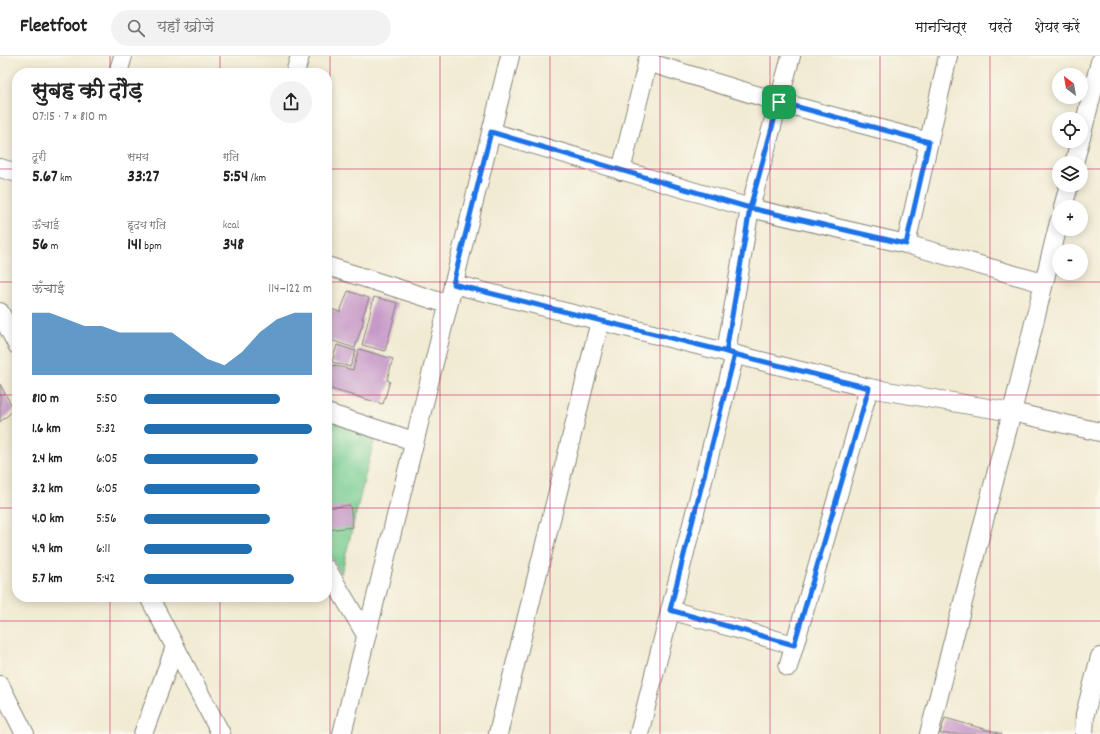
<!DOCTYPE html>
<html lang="hi">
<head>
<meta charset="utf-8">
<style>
	body { margin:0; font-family:Dekko,"Playpen Sans Deva",sans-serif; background:#f2f2f2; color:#222; height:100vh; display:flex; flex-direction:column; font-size:15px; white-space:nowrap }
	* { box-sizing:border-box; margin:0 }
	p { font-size:13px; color:#767676 }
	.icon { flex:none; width:22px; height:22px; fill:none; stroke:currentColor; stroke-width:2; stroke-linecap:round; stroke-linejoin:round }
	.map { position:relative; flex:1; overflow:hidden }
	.drawer { position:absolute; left:12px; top:12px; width:320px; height:534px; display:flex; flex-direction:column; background:#fff; border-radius:16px; box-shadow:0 2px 10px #0003 }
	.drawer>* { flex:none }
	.needle { width:26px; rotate:329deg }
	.buttons { position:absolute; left:1052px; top:12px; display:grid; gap:8px }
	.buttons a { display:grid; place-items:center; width:36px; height:36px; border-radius:50%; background:#fff; box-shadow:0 2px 10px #0003; font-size:20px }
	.pin { position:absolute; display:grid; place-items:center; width:34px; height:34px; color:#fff; margin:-17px; border-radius:8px; box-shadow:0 2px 6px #0006 }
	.round { display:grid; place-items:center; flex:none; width:42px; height:42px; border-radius:21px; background:#f2f2f2 }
	.overview { display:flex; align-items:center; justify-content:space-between; height:68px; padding:0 20px }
	h1 { font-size:22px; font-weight:700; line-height:30px }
	.metrics { display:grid; grid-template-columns:repeat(3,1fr); gap:6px; height:68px; padding:4px 20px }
	.metrics div { display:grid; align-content:center }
	.metrics b { font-size:17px; font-weight:700 }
	.metrics small { font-size:11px; font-weight:400 }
	.metrics p { font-size:11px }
	.chart { height:112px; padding:8px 20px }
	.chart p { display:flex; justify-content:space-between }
	.chart svg { width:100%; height:72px; margin-top:4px; fill:#1f6fb2; opacity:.7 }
	ul { padding:0 20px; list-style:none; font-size:13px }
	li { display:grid; grid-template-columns:64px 48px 1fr; align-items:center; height:30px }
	li i { height:10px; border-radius:5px; background:#1f6fb2 }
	header { display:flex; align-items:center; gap:24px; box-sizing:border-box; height:56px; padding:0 20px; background:#fff; border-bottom:1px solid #e0e0e0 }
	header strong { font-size:19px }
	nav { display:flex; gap:22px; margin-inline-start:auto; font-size:14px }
	.search { width:280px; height:36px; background:#f2f2f2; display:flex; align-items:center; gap:10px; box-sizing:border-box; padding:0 14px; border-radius:22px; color:#767676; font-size:15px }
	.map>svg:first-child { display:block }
	.green { fill:#77cd91; stroke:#4a7456 }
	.building { fill:#c69ac8 }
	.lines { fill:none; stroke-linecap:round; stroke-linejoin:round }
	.street-casing { stroke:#868478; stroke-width:20 }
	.street { stroke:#fff; stroke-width:18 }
	.route-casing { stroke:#fff; stroke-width:8 }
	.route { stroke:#1a73e8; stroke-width:5 }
	.grid { fill:none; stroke:#c2185b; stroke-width:1; stroke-opacity:0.55 }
</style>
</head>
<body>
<header>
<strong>Fleetfoot</strong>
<div class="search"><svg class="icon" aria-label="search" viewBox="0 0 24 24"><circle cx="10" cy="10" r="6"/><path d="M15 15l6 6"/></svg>यहाँ खोजें</div>
<nav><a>मानचित्र</a><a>परतें</a><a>शेयर करें</a></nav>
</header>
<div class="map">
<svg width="1100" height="678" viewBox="0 0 1100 678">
	<rect width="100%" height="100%" fill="#fbf7ec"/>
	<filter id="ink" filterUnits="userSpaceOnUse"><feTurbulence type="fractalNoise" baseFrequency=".025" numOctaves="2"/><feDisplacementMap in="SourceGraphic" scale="8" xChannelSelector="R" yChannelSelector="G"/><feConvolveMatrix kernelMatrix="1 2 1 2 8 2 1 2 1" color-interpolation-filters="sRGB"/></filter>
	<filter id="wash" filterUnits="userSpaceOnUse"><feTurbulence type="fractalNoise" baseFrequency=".012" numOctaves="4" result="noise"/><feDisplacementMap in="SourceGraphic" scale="16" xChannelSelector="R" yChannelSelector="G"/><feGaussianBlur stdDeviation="0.9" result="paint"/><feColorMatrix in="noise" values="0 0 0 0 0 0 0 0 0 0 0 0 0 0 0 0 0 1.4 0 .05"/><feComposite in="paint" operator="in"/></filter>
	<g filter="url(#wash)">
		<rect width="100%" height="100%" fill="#f1ebd3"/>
		<path class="green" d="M327 363 375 380 341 518 327 493Z"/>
		<g id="blocks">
			<g class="building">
				<path d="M348 235 369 242 362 263H364L355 292 327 283V252L340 256Z"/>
				<path d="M374 241 398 247 385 295 362 289Z"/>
				<path d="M327 286 332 288 327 305Z"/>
				<path d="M337 289 356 295 350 311 332 306Z"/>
				<path d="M359 293 393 303 387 324 390 325 383 348 327 332 333 309 353 314Z"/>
				<path d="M0 328 14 354 0 366Z"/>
				<path d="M350 449 353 471 327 474V452Z"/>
				<path d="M945 662 1002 678H940Z"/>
			</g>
		</g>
	</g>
	<g filter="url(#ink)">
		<use href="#blocks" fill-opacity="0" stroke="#868478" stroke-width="1"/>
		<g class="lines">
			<defs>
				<g id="street">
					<path d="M647 6 779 46 929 86"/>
					<path d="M118 17 123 0"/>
					<path d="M295 17 300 0"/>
					<path d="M491 76 750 152 906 188 1043 227"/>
					<path d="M1081 81 1100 6"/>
					<path d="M1074 107 1080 85"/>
					<path d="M0 112 17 117"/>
					<path d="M621 115 649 0"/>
					<path d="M1063 151 1069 129"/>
					<path d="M906 188 948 0"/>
					<path d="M327 210 447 248"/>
					<path d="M453 228 869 332 1012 356 1100 376"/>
					<path d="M0 256 17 289"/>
					<path d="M726 296 750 152 791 0"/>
					<path d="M327 357 414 385"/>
					<path d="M327 513 366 579"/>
					<path d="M149 541 221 678"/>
					<path d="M670 554 794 589"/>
					<path d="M788 611 869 332"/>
					<path d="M0 629 25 678"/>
					<path d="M143 678 175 591"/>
					<path d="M342 678 510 0"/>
					<path d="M498 678 600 265"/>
					<path d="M639 678 735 298"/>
					<path d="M929 678 1012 356 1059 166"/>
					<path d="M1084 678 1085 658 1100 601"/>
				</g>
			</defs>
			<use href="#street" class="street-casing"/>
			<use href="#street" class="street"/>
		</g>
	</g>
	<g class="lines" filter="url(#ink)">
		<defs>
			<path id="route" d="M779 46 750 152 491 76 453 228 735 298 670 554 794 589 869 332 726 296 750 152 906 188 929 86 779 46"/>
		</defs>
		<use href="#route" class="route-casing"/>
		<use href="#route" class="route"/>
	</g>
	<path class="grid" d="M110 0V17M220 0V17M330 0V678M440 0V678M550 0V678M660 0V678M770 0V678M880 0V678M990 0V678M0 113H17M327 113H1059M1081 113H1100M0 226H17M327 226H1100M0 339H17M327 339H1100M0 452H17M327 452H1100M110 541V678M220 541V678M0 565H1100"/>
</svg>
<div class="buttons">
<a><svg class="needle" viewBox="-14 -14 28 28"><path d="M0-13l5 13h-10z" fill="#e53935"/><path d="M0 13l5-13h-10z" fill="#767676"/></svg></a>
<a><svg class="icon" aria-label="locate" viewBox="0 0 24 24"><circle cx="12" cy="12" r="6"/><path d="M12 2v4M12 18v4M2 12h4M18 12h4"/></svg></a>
<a><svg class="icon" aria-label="layers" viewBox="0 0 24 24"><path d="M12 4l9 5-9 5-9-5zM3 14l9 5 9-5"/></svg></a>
<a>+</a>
<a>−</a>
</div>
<div class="pin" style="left:779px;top:46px;background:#1e9e55"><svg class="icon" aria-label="arrive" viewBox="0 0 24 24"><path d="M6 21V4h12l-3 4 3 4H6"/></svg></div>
<section class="drawer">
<div class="overview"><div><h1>सुबह की दौड़</h1><p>07:15 · 7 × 810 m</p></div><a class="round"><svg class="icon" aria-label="share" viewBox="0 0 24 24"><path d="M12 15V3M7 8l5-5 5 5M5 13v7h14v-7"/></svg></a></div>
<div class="metrics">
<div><p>दूरी</p><b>5.67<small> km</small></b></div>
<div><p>समय</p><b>33:27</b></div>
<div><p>गति</p><b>5:54<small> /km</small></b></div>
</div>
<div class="metrics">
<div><p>ऊँचाई</p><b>56<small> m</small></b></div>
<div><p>हृदय गति</p><b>141<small> bpm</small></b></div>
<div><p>kcal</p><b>348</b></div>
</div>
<div class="chart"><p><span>ऊँचाई</span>114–122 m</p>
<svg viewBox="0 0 160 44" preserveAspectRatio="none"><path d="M0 44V6L10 6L20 10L30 14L40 14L50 18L60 18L70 18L80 18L90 26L100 34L110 38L120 30L130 18L140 10L150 6L160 6V44z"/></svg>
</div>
<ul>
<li><b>810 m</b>5:50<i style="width:81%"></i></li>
<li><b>1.6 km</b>5:32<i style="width:100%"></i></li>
<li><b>2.4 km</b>6:05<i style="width:68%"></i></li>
<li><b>3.2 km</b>6:05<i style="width:69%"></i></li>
<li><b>4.0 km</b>5:56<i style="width:75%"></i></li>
<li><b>4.9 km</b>6:11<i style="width:64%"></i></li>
<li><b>5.7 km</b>5:42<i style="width:89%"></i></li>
</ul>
</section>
</div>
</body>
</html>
